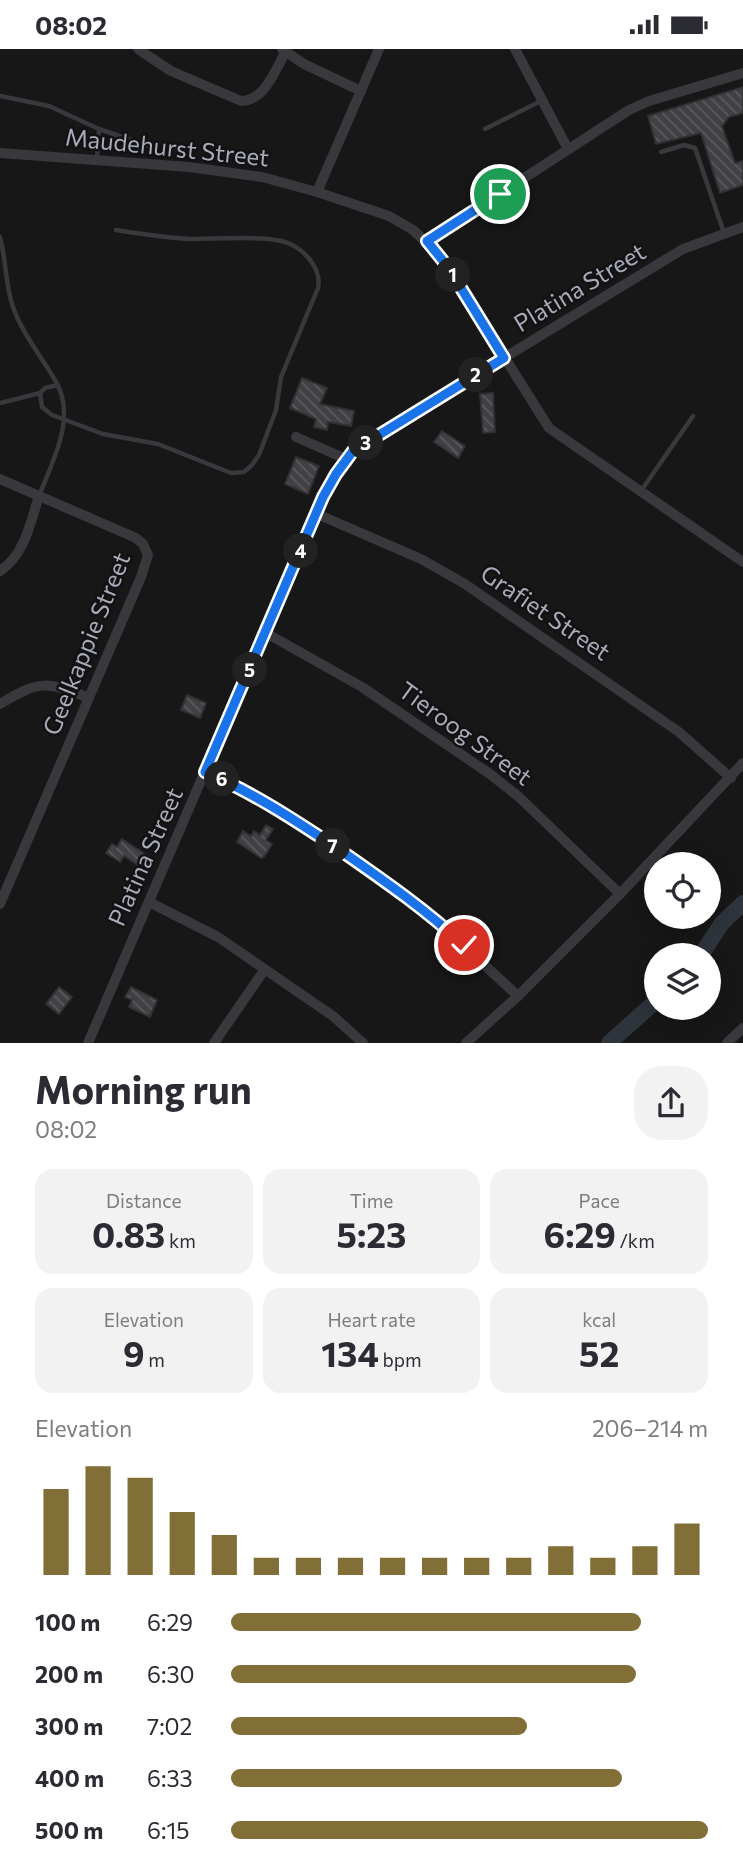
<!DOCTYPE html>
<html lang="en">
<head>
<meta charset="utf-8">
<style>
	body { margin:0; font-family:Commissioner,sans-serif; background:#f2f2f3; color:#2b2b33; height:100vh; display:flex; flex-direction:column; font-size:26px; white-space:nowrap }
	* { box-sizing:border-box; margin:0 }
	p { font-size:23px; color:#7c7c81 }
	.icon { flex:none; width:38px; height:38px; fill:none; stroke:currentColor; stroke-width:2; stroke-linecap:round; stroke-linejoin:round }
	.map { position:relative; height:994px; overflow:hidden }
	.side { display:flex; flex-direction:column; background:#fff; flex:1 }
	.side>* { flex:none }
	.fabs { position:absolute; left:644px; top:803px; display:grid; gap:14px }
	.fabs a { display:grid; place-items:center; width:77px; height:77px; border-radius:50%; background:#fff; box-shadow:0 4px 18px #0003; font-size:35px }
	.pin { position:absolute; display:grid; place-items:center; width:60px; height:60px; color:#fff; margin:-30px; border:4px solid #fff; border-radius:50%; box-shadow:0 2px 7px #0007 }
	.km { position:absolute; width:35px; height:35px; margin:-18px; border-radius:50%; background:#222; color:#fff; font-size:19px; line-height:35px; text-align:center }
	.round { display:grid; place-items:center; flex:none; width:74px; height:74px; border-radius:28px; background:#f2f2f3 }
	.headline { display:flex; align-items:center; justify-content:space-between; height:119px; padding:0 35px }
	h1 { font-size:38px; font-weight:700; line-height:52px }
	.figures { display:grid; grid-template-columns:repeat(3,1fr); gap:10px; height:119px; padding:7px 35px }
	.figures div { display:grid; align-content:center; border-radius:18px; background:#f2f2f3; text-align:center }
	.figures b { font-size:35px; font-weight:700 }
	.figures small { font-size:19px; font-weight:400 }
	.figures p { font-size:19px }
	.chart { height:196px; padding:14px 35px }
	.chart p { display:flex; justify-content:space-between }
	.chart svg { width:100%; height:126px; margin-top:7px; stroke:#826f37; stroke-width:6 }
	ul { padding:0 35px; list-style:none; font-size:23px }
	li { display:grid; grid-template-columns:112px 84px 1fr; align-items:center; height:52px }
	li i { height:18px; border-radius:9px; background:#826f37 }
	.status { display:flex; justify-content:space-between; align-items:center; height:49px; padding:0 35px; background:#fff; direction:ltr }
	.status svg { height:19px; fill:currentColor }
	.map>svg:first-child { display:block }
	.lines { fill:none; stroke-linecap:round; stroke-linejoin:round }
	.river { stroke:#2d343c; stroke-width:16 }
	.building { fill:url(#building-back-hatch); stroke:#313134; stroke-width:2 }
	.service { stroke:#38383d; stroke-width:4.5 }
	.minor { stroke:#38383d; stroke-width:10 }
	.route-casing { stroke:#fff; stroke-width:14 }
	.route { stroke:#1a73e8; stroke-width:9 }
	.labels { text-anchor:middle; stroke-width:5; stroke-linejoin:round; paint-order:stroke }
	.street-label { font-size:24px; fill:#a9acb8; stroke:#121214 }
</style>
</head>
<body>
<div class="status"><b>08:02</b><svg viewBox="0 0 49 12"><path d="M0 12V9h3v3zM5 12V6h3v6zM10 12V3h3v9zM15 12V0h3v12zM26 1h20v11H26zM47 4h2v5h-2z"/></svg></div>
<div class="map">
<svg width="743" height="994" viewBox="0 0 743 994">
	<defs>
		<pattern id="building-back-hatch" width="6" height="6" patternUnits="userSpaceOnUse" patternTransform="scale(1.75)"><rect width="6" height="6" fill="#414145"/><path d="M-1 5l2 2M0 0l6 6M5-1l2 2" fill="none" stroke="#5a5a5e"/></pattern>
	</defs>
	<rect width="100%" height="100%" fill="#171718"/>
	<g class="lines">
		<g class="river">
			<path d="M701 906 722 874 743 854"/>
			<path d="M609 994 656 952"/>
		</g>
	</g>
	<g class="building">
		<path d="M743 38V64L729 68 722 77 735 114 743 112V136L720 144 701 84 656 95 648 67Z"/>
		<path d="M302 329 327 339 320 355 354 362 351 377 328 373 327 381 314 378 316 370 290 359Z"/>
		<path d="M493 344 495 383 483 384 480 345Z"/>
		<path d="M442 382 465 397 458 409 434 393Z"/>
		<path d="M296 408 319 417 308 445 285 435Z"/>
		<path d="M187 646 206 654 200 669 181 661Z"/>
		<path d="M266 776 273 780 266 791 272 795 264 808 261 809 237 793 243 782 251 787 254 782 260 786Z"/>
		<path d="M122 790 151 809 144 820 124 807 120 813 106 804 112 795 117 798Z"/>
		<path d="M59 938 72 948 59 965 46 955Z"/>
		<path d="M131 938 157 951 150 968 129 958 132 951 125 948Z"/>
	</g>
	<g class="lines">
		<g class="service">
			<path d="M0 47 49 57 99 80 154 99"/>
			<path d="M485 80 541 52"/>
			<path d="M661 103 684 96 695 99 724 184"/>
			<path d="M97 109 99 80"/>
			<path d="M0 188C7 215 5 242 17 268 27 291 44 311 56 333 77 369 52 413 39 447"/>
			<path d="M58 336 45 339 40 344 42 358 52 366 103 385 158 395 231 424 244 423 252 416 259 406 276 361 281 328 318 239C322 220 305 201 288 194 270 186 213 190 191 190 166 189 141 185 116 181"/>
			<path d="M0 354 40 344"/>
			<path d="M641 442 693 367"/>
		</g>
		<g class="minor">
			<path d="M138 0 171 22 241 52C264 52 275 22 285 4"/>
			<path d="M282 0 304 15 361 42"/>
			<path d="M515 0 568 100"/>
			<path d="M0 104 189 118 262 128 317 143 389 167 413 181 440 206 549 379 743 513"/>
			<path d="M317 143 379 0"/>
			<path d="M427 192 629 61 649 52 743 24"/>
			<path d="M296 388 346 410"/>
			<path d="M0 430 136 489 143 495 148 506 141 528 0 855"/>
			<path d="M317 465 421 510 465 535 679 683 731 729"/>
			<path d="M0 522C25 505 30 475 39 447"/>
			<path d="M266 584 362 638 490 725 519 748 620 845"/>
			<path d="M0 655C39 631 47 632 89 649"/>
			<path d="M205 723 266 752 419 856 518 947"/>
			<path d="M149 853 218 888 333 967 363 994"/>
			<path d="M88 994 323 448 336 425 353 402 390 378 683 200 743 178"/>
			<path d="M214 994 265 920"/>
			<path d="M466 994 518 947 620 845 743 714"/>
			<path d="M727 994 743 979"/>
		</g>
	</g>
	<g class="lines">
		<defs>
			<path id="route" d="M464 896C425 860 383 831 340 801 296 772 254 744 205 723L323 448 336 425 353 402 504 309 448 218 427 192 500 145"/>
		</defs>
		<use href="#route" class="route-casing"/>
		<use href="#route" class="route"/>
	</g>
	<g class="labels">
		<g class="street-label">
			<text transform="translate(167 99) rotate(6)" y="8">Maudehurst Street</text>
			<text transform="translate(580 239) rotate(-31)" y="8">Platina Street</text>
			<text transform="translate(545 564) rotate(34)" y="8">Grafiet Street</text>
			<text transform="translate(87 595) rotate(-68)" y="8">Geelkappie Street</text>
			<text transform="translate(465 685) rotate(36)" y="8">Tieroog Street</text>
			<text transform="translate(146 808) rotate(-66)" y="8">Platina Street</text>
		</g>
	</g>
</svg>
<div class="fabs">
<a><svg class="icon" aria-label="locate" viewBox="0 0 24 24"><circle cx="12" cy="12" r="6"/><path d="M12 2v4M12 18v4M2 12h4M18 12h4"/></svg></a>
<a><svg class="icon" aria-label="layers" viewBox="0 0 24 24"><path d="M12 4l9 5-9 5-9-5zM3 14l9 5 9-5"/></svg></a>
</div>
<div class="pin" style="left:500px;top:145px;background:#1e9e55"><svg class="icon" aria-label="arrive" viewBox="0 0 24 24"><path d="M6 21V4h12l-3 4 3 4H6"/></svg></div>
<div class="pin" style="left:464px;top:896px;background:#d93025"><svg class="icon" aria-label="check" viewBox="0 0 24 24"><path d="M5 12l5 5 9-10"/></svg></div>
<b class="km" style="left:453px;top:226px">1</b>
<b class="km" style="left:476px;top:326px">2</b>
<b class="km" style="left:366px;top:394px">3</b>
<b class="km" style="left:301px;top:502px">4</b>
<b class="km" style="left:250px;top:621px">5</b>
<b class="km" style="left:222px;top:730px">6</b>
<b class="km" style="left:333px;top:797px">7</b>
</div>
<section class="side">
<div class="headline"><div><h1>Morning run</h1><p>08:02</p></div><a class="round"><svg class="icon" aria-label="share" viewBox="0 0 24 24"><path d="M12 15V3M7 8l5-5 5 5M5 13v7h14v-7"/></svg></a></div>
<div class="figures">
<div><p>Distance</p><b>0.83<small> km</small></b></div>
<div><p>Time</p><b>5:23</b></div>
<div><p>Pace</p><b>6:29<small> /km</small></b></div>
</div>
<div class="figures">
<div><p>Elevation</p><b>9<small> m</small></b></div>
<div><p>Heart rate</p><b>134<small> bpm</small></b></div>
<div><p>kcal</p><b>52</b></div>
</div>
<div class="chart"><p><span>Elevation</span>206–214 m</p>
<svg viewBox="0 0 160 44" preserveAspectRatio="none"><path d="M5 44V14M15 44V6M25 44V10M35 44V22M45 44V30M55 44V38M65 44V38M75 44V38M85 44V38M95 44V38M105 44V38M115 44V38M125 44V34M135 44V38M145 44V34M155 44V26"/></svg>
</div>
<ul>
<li><b>100 m</b>6:29<i style="width:86%"></i></li>
<li><b>200 m</b>6:30<i style="width:85%"></i></li>
<li><b>300 m</b>7:02<i style="width:62%"></i></li>
<li><b>400 m</b>6:33<i style="width:82%"></i></li>
<li><b>500 m</b>6:15<i style="width:100%"></i></li>
</ul>
</section>
</body>
</html>
